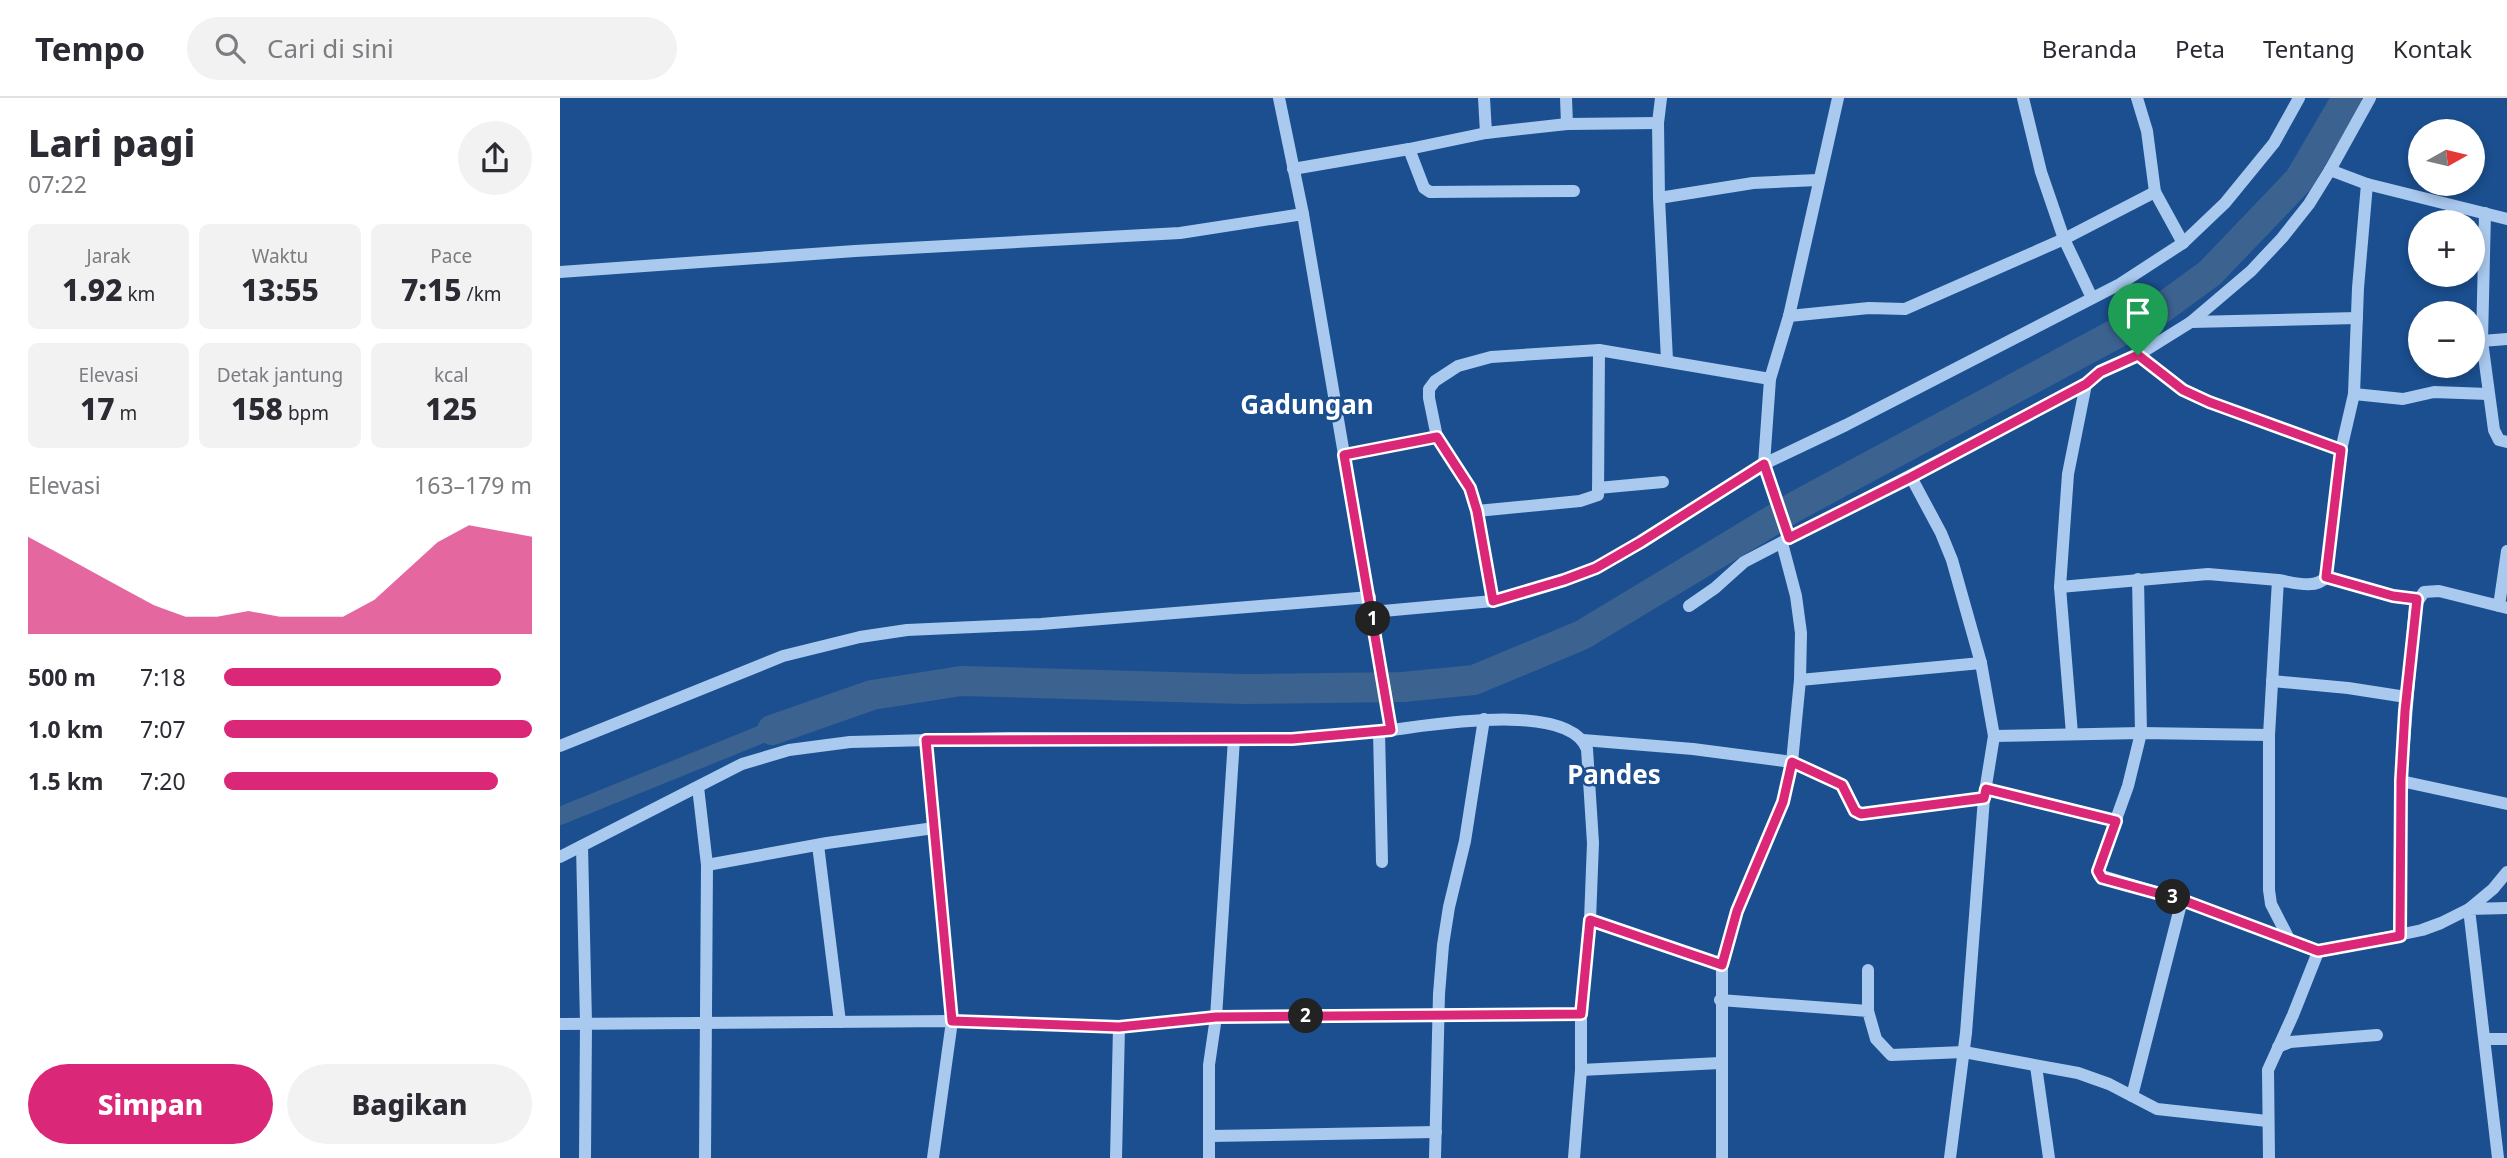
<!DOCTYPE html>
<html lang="id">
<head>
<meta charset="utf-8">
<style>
	body { margin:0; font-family:"Noto Sans",sans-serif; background:#f2f2f3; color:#2b2b33; height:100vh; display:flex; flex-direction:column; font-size:26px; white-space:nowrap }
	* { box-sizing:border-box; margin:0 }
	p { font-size:23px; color:#7c7c81 }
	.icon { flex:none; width:38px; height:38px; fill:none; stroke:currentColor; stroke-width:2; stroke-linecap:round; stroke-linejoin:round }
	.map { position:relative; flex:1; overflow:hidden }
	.details { display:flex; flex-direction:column; background:#fff; width:560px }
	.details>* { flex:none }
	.needle { width:46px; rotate:82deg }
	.controls { position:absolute; left:1848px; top:21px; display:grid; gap:14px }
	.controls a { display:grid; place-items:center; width:77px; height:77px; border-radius:50%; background:#fff; box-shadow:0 4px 10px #0003; font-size:35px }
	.pin { position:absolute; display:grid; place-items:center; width:60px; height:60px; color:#fff; margin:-72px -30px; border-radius:50% 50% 50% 0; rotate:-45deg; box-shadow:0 0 7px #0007 }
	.pin .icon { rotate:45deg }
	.km { position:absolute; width:35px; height:35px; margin:-18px; border-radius:50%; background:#222; color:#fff; font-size:19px; line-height:35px; text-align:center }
	.round { display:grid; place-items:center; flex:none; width:74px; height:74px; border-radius:37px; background:#f2f2f3 }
	.overview { display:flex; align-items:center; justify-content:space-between; height:119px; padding:0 28px }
	h1 { font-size:38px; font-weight:800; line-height:52px }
	.metrics { display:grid; grid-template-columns:repeat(3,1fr); gap:10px; height:119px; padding:7px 28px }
	.metrics div { display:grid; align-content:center; border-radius:10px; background:#f2f2f3; text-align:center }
	.metrics b { font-size:30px; font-weight:800 }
	.metrics small { font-size:19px; font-weight:400 }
	.metrics p { font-size:19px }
	.chart { height:196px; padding:14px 28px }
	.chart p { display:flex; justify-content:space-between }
	.chart svg { width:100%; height:126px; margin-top:7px; fill:#db2777; opacity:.7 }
	.action { display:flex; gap:14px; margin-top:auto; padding:14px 28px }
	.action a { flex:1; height:80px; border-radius:42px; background:#db2777; color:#fff; font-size:28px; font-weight:800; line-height:80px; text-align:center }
	.action a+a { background:#f2f2f3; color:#2b2b33 }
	ul { padding:0 28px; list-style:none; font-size:23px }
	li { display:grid; grid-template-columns:112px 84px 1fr; align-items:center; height:52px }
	li i { height:18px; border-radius:9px; background:#db2777 }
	header { display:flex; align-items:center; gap:42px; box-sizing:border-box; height:98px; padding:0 35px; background:#fff; border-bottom:2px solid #e1e1e2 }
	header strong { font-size:33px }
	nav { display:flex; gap:38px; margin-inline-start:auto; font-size:24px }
	.search { width:490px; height:63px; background:#f2f2f3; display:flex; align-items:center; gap:18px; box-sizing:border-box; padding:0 24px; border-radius:38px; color:#7c7c81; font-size:26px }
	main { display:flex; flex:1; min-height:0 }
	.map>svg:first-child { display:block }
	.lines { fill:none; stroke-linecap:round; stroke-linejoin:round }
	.canal { stroke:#3c6290; stroke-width:18 }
	.river { stroke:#3c6290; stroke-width:30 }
	.minor { stroke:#a9c9ee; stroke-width:12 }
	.route-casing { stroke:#fff; stroke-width:14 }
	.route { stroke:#db2777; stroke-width:9 }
	.labels { text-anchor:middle; stroke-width:5; stroke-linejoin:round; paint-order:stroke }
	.quarter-label { font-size:26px; font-weight:bold; fill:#fff; stroke:#1b4f8f }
</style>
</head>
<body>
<header>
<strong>Tempo</strong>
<div class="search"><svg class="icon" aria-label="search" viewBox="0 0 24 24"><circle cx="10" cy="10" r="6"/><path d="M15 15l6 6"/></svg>Cari di sini</div>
<nav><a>Beranda</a><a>Peta</a><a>Tentang</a><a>Kontak</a></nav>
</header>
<main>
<section class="details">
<div class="overview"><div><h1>Lari pagi</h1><p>07:22</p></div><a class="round"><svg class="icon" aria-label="share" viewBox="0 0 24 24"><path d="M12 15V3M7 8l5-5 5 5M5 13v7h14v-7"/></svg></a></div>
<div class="metrics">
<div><p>Jarak</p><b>1.92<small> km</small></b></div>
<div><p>Waktu</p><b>13:55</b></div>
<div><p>Pace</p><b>7:15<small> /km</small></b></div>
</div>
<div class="metrics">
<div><p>Elevasi</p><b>17<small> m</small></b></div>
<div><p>Detak jantung</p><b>158<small> bpm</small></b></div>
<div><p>kcal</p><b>125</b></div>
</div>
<div class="chart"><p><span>Elevasi</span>163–179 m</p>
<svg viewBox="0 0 160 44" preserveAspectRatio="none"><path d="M0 44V10L10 16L20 22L30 28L40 34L50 38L60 38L70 36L80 38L90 38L100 38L110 32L120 22L130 12L140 6L150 8L160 10V44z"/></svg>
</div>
<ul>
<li><b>500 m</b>7:18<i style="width:90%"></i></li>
<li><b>1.0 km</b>7:07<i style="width:100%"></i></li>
<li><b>1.5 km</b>7:20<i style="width:89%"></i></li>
</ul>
<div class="action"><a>Simpan</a><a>Bagikan</a></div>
</section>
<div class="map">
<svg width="1947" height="1060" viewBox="0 0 1947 1060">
	<rect width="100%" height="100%" fill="#1b4f8f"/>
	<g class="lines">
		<path class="canal" d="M0 718 212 632"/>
		<path class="river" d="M212 632 312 597 401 583 683 591 843 589 914 582 1022 537 1236 408 1598 213 1650 175 1739 82 1787 0"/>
		<g class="minor">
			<path d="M719 0 743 116 831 632C873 627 1008 603 1027 651L1033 745 1030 822 1021 916V972L1014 1060"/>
			<path d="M924 0 926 35"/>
			<path d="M1006 0 1007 26"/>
			<path d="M1101 0 1098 25 1099 100 1107 262"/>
			<path d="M1463 0 1481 74 1504 141 1532 200"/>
			<path d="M849 51 864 90 870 94 1014 93"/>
			<path d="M733 71 849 51 926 35 1007 26 1098 25"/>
			<path d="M1770 72 1810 0"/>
			<path d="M1807 86 1798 190 1794 296 1781 352 1766 479C1756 492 1732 484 1718 482L1709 637V792L1711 806 1730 843 1758 854 1862 832 1881 825 1909 811 1933 791 1947 774"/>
			<path d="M1595 94 1623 145"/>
			<path d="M1099 100 1193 85 1258 82"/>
			<path d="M1925 115 1922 243 1934 332 1939 342 1947 344"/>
			<path d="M0 174 295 153 620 135 743 116"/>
			<path d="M1229 218 1309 210 1345 211 1504 141 1595 94 1587 33 1577 0"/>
			<path d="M1631 224 1797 220"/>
			<path d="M1922 243 1947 241"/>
			<path d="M1578 257 1624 292 1649 304 1781 352"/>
			<path d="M1794 296 1843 301 1874 294 1928 296"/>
			<path d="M784 357 877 339"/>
			<path d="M1351 379 1381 435 1392 462 1421 565 1434 638 1424 700 1406 935 1390 1060"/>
			<path d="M1038 390 1103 384"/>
			<path d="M917 413 1020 403 1038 397 1039 252"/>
			<path d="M1229 440 1204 366 1286 327 1560 186 1623 145 1665 105 1714 45 1739 0"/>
			<path d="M1766 479 1833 498 1857 501"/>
			<path d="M1578 481 1581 635 1568 688 1540 766 1539 777 1622 802 1730 843"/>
			<path d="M1500 489 1648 476 1718 482"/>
			<path d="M933 503 917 413 910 390 877 339 869 300V291L875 283 898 268 931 259 1039 252 1210 281"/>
			<path d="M1129 508 1155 490 1184 464 1526 286 1540 274 1578 257 1631 224 1691 173 1722 140 1749 106 1770 72 1807 86 1947 121"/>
			<path d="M1939 508 1947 453"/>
			<path d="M812 514 933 503 1004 482 1036 470 1081 445 1204 366 1210 281 1229 218 1278 0"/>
			<path d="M1240 582 1421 565"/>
			<path d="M1712 583 1788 590 1846 599"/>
			<path d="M819 634 822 764"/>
			<path d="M1512 636 1500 489 1508 376 1526 286"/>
			<path d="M1434 638 1581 635 1709 637"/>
			<path d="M366 642 392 923 373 1060"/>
			<path d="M1023 642 1133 651 1232 664 1282 687 1295 713 1301 716 1424 700"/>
			<path d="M0 648 223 558 300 539 347 532 481 526 810 499"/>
			<path d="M1841 683 1947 706"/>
			<path d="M138 689 147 767 145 1060"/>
			<path d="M1426 691 1556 723"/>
			<path d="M258 747 280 924"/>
			<path d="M22 748 26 925 25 1060"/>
			<path d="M0 759 182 666 229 652 290 644 449 640 732 641 831 632"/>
			<path d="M147 767 267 745 374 730"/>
			<path d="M1030 822 1162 867"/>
			<path d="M1840 838 1841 683 1855 507 1864 494 1879 493 1947 510"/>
			<path d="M1308 872V913"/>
			<path d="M1160 902 1308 913 1316 941 1331 957 1404 954 1518 975 1549 986 1597 1011 1707 1023"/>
			<path d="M0 926 392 923 559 929 656 919 1021 916"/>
			<path d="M1926 941H1947"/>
			<path d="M1718 949 1730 944 1817 937"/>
			<path d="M1476 968 1489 1060"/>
			<path d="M1021 972 1160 965"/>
			<path d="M1572 998 1622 802"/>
			<path d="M650 1038 876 1034"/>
			<path d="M556 1060 559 929"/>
			<path d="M649 1060V967L656 919 674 641"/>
			<path d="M875 1060 879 896 883 847 889 809 905 743 924 621"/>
			<path d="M1162 1060V867L1177 813 1223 704 1232 664 1240 582 1241 535 1236 498 1222 445"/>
			<path d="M1709 1060 1708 972 1733 917 1758 854"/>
			<path d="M1938 1060 1909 811 1947 810"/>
		</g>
	</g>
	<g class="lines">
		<defs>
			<path id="route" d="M1578 257 1623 292 1649 304 1781 352 1766 479 1833 498 1857 501 1845 613 1841 683 1840 838 1758 853 1622 802 1542 780 1538 773 1556 723 1426 691 1424 700 1301 716 1295 713 1282 687 1232 664 1223 704 1177 813 1162 867 1030 822 1021 916 656 919 559 929 392 923 366 642 732 641 831 632 784 357 877 339 910 390 917 413 933 503 1004 482 1036 470 1081 444 1204 366 1229 440 1351 379 1526 286 1540 274Z"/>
		</defs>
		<use href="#route" class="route-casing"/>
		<use href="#route" class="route"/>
	</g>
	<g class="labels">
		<g class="quarter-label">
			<text x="747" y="316">Gadungan</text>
			<text x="1054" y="686">Pandes</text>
		</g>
	</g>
</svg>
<div class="controls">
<a><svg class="needle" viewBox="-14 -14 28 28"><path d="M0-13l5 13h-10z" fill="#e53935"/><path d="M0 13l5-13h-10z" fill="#7c7c81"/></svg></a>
<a>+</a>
<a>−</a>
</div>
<div class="pin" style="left:1578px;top:257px;background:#1e9e55"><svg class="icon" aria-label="arrive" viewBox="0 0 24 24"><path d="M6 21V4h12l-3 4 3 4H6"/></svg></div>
<b class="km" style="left:813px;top:521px">1</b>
<b class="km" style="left:746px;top:918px">2</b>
<b class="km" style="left:1613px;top:799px">3</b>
</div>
</main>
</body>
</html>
